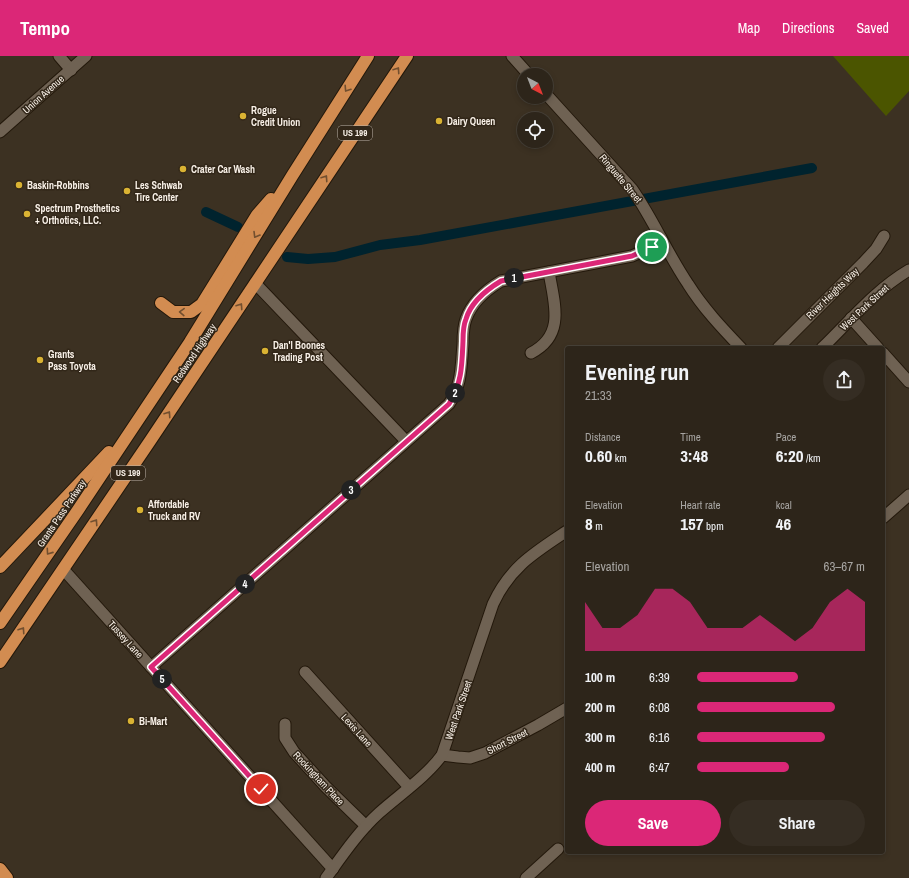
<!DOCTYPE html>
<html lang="en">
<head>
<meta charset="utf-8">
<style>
	body { margin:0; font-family:"Archivo Narrow",sans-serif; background:#352d23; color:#f1f3f6; height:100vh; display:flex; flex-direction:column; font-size:15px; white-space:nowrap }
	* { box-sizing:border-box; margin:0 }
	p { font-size:13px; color:#a7a5a2 }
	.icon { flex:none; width:22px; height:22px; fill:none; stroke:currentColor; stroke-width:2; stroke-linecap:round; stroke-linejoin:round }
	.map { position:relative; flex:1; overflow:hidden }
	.side { position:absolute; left:565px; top:290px; width:320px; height:508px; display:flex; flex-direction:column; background:#2d251a; border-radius:4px; box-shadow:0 2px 6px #0003,0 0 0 1px #484239 }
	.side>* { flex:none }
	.needle { width:26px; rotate:138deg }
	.fabs { position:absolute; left:517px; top:12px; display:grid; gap:8px }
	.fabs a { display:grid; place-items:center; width:36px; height:36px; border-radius:50%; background:#2d251a; box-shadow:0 2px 6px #0003,0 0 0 1px #484239; font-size:20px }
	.pin { position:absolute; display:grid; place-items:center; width:34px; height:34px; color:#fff; margin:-17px; border:2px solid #fff; border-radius:50%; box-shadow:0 1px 4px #0007 }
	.km { position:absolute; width:20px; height:20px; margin:-10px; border-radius:50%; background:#222; color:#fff; font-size:11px; line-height:20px; text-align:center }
	.round { display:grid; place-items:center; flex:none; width:42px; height:42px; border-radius:21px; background:#352d23 }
	.overview { display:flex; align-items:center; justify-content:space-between; height:68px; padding:0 20px }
	h1 { font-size:22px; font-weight:700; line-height:30px }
	.metrics { display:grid; grid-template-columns:repeat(3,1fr); gap:6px; height:68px; padding:4px 20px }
	.metrics div { display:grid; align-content:center }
	.metrics b { font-size:17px; font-weight:700 }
	.metrics small { font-size:11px; font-weight:400 }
	.metrics p { font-size:11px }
	.chart { height:112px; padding:8px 20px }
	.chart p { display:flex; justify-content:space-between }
	.chart svg { width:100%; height:72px; margin-top:4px; fill:#db2777; opacity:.7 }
	.cta { display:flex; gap:8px; margin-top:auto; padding:8px 20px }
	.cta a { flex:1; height:46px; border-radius:24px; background:#db2777; color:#fff; font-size:16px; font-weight:700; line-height:46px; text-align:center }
	.cta a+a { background:#352d23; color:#f1f3f6 }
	ul { padding:0 20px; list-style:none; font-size:13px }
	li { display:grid; grid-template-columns:64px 48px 1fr; align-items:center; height:30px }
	li i { height:10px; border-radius:5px; background:#db2777 }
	header { display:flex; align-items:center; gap:24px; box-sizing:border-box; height:56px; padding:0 20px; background:#db2777; color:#fff }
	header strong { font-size:19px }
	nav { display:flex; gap:22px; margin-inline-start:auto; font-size:14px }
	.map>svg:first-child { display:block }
	.green { fill:#4b5500 }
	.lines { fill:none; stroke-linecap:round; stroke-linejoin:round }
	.canal { stroke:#00232e; stroke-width:10 }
	.minor-casing { stroke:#23180b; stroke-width:13 }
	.highway-casing { stroke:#23180b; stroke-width:14 }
	.minor { stroke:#6f6253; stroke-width:11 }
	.highway { stroke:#d28c51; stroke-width:12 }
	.oneway { stroke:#724f2f }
	.route-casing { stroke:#fff; stroke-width:8 }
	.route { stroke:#db2777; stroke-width:5 }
	.poi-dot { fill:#dab333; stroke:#322719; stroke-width:1.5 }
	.labels { text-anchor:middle; stroke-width:3; stroke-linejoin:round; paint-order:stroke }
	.shield { fill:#322719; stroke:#bdb4aa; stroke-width:1 }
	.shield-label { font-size:9px; font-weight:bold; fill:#f9f1e8 }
	.street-label { font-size:10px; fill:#f9f1e8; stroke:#322719 }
	.poi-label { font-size:10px; font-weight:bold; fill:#f9f1e8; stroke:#322719; text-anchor:start }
</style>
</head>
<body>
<header>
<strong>Tempo</strong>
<nav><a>Map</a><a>Directions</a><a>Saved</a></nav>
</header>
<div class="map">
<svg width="909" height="822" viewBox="0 0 909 822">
	<rect width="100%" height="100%" fill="#3c3122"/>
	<path class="green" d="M833 0H909V35L886 60Z"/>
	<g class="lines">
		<g class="canal">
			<path d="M206 156 238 171"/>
			<path d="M287 201 308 203 335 201 380 189 420 184 812 112"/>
		</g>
		<defs>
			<g id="minor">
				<path d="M59 0 71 14"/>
				<path d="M512 0 529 19"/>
				<path d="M546 38 632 133C653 163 667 197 688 228 703 252 722 272 741 292"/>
				<path d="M0 76 86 0"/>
				<path d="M255 227 406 385"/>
				<path d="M851 262 878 292"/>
				<path d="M778 292 863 207 876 193 884 180"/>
				<path d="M822 292C850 265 875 234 909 214"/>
				<path d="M531 297C566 279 554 247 549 216"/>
				<path d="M883 297 909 326"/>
				<path d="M883 462 909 439"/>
				<path d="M63 513 333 813"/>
				<path d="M151 611 449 348C462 329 461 310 463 288 463 280 463 271 466 263 472 246 486 234 501 225L632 200 652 191 661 182"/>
				<path d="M305 616 409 731"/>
				<path d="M285 668V682L294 696 326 731 366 770"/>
				<path d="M442 699 458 701 470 702 485 697 538 669 567 652"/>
				<path d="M326 822C342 800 358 776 379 757 399 739 426 721 442 699L493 548C510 511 534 497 567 475"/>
				<path d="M526 822 558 793"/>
			</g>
			<g id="highway">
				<path d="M161 247 173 256H191L202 248 257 159 271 143"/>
				<path d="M0 511 109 396"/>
				<path d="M0 567 78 454 190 286 292 120 368 0"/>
				<path d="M0 606 150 385 407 0"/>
				<path d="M0 813 7 822"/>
			</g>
		</defs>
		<use href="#minor" class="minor-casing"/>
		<use href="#highway" class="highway-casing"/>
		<use href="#minor" class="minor"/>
		<use href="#highway" class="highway"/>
	</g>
	<defs><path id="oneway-chevron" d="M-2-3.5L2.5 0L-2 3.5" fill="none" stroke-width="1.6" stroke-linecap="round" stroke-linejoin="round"/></defs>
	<g class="oneway">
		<use href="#oneway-chevron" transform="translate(397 14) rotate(-56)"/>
		<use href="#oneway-chevron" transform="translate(347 33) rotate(123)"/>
		<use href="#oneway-chevron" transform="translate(325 122) rotate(-56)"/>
		<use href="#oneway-chevron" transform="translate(256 179) rotate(121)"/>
		<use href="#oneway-chevron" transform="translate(240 250) rotate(-56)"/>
		<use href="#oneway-chevron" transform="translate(182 256) rotate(-178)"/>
		<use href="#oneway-chevron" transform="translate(168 358) rotate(-56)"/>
		<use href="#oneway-chevron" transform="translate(95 466) rotate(-56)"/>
		<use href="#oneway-chevron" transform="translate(49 496) rotate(125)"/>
		<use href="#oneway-chevron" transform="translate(22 574) rotate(-56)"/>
	</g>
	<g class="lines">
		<defs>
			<path id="route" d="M261 733 151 611 449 348C462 328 462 308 463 285 463 278 463 270 466 263 471 246 486 234 501 225L632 200 652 191"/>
		</defs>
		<use href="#route" class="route-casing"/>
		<use href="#route" class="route"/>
	</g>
	<g class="poi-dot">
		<circle cx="243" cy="60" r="4"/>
		<circle cx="439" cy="65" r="4"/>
		<circle cx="183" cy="113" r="4"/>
		<circle cx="19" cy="129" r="4"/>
		<circle cx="127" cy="135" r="4"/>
		<circle cx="27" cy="158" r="4"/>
		<circle cx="265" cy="295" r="4"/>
		<circle cx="40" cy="304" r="4"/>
		<circle cx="140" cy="454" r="4"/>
		<circle cx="131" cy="665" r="4"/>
	</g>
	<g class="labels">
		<g class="shield">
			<rect x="338" y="70" width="34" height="14" rx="3"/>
			<rect x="111" y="410" width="34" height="14" rx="3"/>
		</g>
		<g class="shield-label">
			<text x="355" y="80">US 199</text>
			<text x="128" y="420">US 199</text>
		</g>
		<g class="street-label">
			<text transform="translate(43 38) rotate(-42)" y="4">Union Avenue</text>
			<text transform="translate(621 122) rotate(50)" y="4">Ringuette Street</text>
			<text transform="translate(832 237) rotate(-44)" y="4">River Heights Way</text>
			<text transform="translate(864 251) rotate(-43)" y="4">West Park Street</text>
			<text transform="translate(194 297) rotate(-56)" y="4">Redwood Highway</text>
			<text transform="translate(61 457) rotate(-56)" y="4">Grants Pass Parkway</text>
			<text transform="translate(126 583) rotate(48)" y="4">Tussey Lane</text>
			<text transform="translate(458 654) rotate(-71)" y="4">West Park Street</text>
			<text transform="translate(357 674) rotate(48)" y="4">Lexis Lane</text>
			<text transform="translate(507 685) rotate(-27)" y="4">Short Street</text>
			<text transform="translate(319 722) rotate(47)" y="4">Rockingham Place</text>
		</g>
		<g class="poi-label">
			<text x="251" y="58">Rogue<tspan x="251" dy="12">Credit Union</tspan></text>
			<text x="447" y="69">Dairy Queen</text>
			<text x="191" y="117">Crater Car Wash</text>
			<text x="27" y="133">Baskin-Robbins</text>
			<text x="135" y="133">Les Schwab<tspan x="135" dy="12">Tire Center</tspan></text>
			<text x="35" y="156">Spectrum Prosthetics<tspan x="35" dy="12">+ Orthotics, LLC.</tspan></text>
			<text x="273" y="293">Dan'l Boones<tspan x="273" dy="12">Trading Post</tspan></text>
			<text x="48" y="302">Grants<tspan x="48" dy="12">Pass Toyota</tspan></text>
			<text x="148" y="452">Affordable<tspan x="148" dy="12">Truck and RV</tspan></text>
			<text x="139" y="669">Bi-Mart</text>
		</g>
	</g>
</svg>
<div class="fabs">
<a><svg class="needle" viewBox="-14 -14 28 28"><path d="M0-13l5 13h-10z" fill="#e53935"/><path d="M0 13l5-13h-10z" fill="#a7a5a2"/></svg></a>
<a><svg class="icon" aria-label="locate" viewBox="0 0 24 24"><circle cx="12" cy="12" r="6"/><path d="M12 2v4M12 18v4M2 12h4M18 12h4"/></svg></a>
</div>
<div class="pin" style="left:652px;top:191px;background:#1e9e55"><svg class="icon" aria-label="arrive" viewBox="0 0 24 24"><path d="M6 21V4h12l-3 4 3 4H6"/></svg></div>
<div class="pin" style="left:261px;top:733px;background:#d93025"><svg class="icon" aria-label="check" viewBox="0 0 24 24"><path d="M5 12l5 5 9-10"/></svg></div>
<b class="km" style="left:514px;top:222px">1</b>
<b class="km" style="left:455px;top:337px">2</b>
<b class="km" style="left:351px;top:434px">3</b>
<b class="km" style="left:245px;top:528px">4</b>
<b class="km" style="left:162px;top:623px">5</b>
<section class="side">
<div class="overview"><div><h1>Evening run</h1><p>21:33</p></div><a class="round"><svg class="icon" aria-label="share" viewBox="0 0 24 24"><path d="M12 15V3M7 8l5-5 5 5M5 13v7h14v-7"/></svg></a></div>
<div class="metrics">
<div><p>Distance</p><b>0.60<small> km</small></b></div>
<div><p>Time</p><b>3:48</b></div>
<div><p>Pace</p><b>6:20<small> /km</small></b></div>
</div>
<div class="metrics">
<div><p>Elevation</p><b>8<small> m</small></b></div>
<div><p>Heart rate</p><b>157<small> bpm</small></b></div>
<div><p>kcal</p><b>46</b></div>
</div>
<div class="chart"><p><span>Elevation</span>63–67 m</p>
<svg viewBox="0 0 160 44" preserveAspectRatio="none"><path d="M0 44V14L10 30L20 30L30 22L40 6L50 6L60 14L70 30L80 30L90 30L100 22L110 30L120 38L130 30L140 14L150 6L160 14V44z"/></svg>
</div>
<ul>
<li><b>100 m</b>6:39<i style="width:60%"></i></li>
<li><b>200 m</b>6:08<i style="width:82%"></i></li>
<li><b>300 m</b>6:16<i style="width:76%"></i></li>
<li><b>400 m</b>6:47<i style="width:55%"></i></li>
</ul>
<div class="cta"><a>Save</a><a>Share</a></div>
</section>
</div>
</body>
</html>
